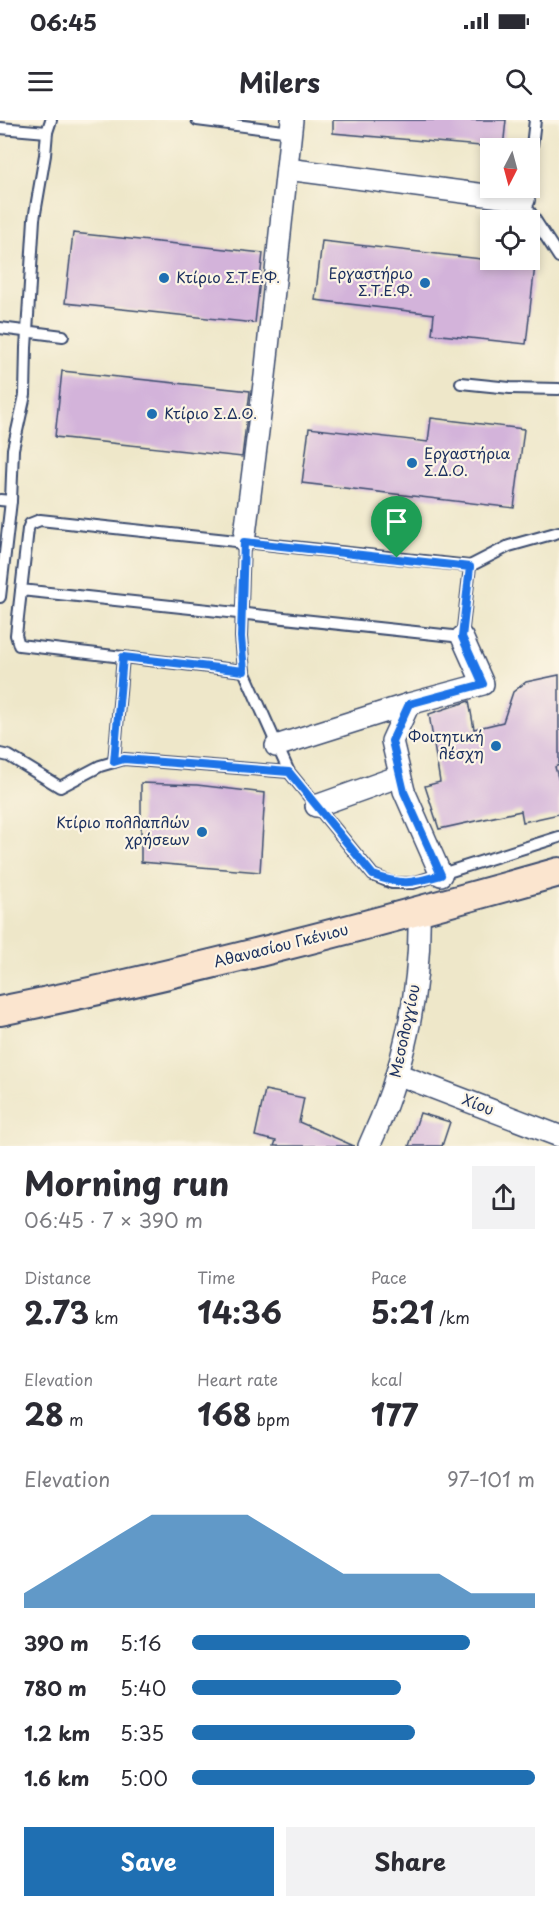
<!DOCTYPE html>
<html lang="en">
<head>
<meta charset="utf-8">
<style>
	body { margin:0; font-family:"Playpen Sans",sans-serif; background:#f2f2f3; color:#2b2b33; height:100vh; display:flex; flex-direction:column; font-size:22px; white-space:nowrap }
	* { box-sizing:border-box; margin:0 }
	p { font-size:20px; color:#7c7c81 }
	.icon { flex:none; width:33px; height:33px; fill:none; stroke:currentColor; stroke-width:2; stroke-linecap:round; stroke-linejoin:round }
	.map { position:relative; height:1026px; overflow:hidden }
	.details { display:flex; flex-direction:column; background:#fff; flex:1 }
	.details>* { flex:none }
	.needle { width:39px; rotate:186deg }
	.controls { position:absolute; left:480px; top:18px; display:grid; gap:12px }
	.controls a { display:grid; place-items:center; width:60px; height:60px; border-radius:0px; background:#fff; box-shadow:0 3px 9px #0003; font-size:30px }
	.pin { position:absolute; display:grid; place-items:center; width:51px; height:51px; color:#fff; margin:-62px -26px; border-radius:50% 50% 50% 0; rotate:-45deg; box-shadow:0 0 6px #0007 }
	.pin .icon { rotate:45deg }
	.round { display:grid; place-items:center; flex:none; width:63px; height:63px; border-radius:0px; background:#f2f2f3 }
	.summary { display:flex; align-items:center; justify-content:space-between; height:102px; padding:0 24px }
	h1 { font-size:33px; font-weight:700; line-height:45px }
	.metrics { display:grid; grid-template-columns:repeat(3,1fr); gap:9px; height:102px; padding:6px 24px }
	.metrics div { display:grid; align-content:center }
	.metrics b { font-size:30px; font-weight:700 }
	.metrics small { font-size:16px; font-weight:400 }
	.metrics p { font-size:16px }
	.chart { height:168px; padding:12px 24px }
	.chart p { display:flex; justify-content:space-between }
	.chart svg { width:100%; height:108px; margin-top:6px; fill:#1f6fb2; opacity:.7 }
	.button { display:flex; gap:12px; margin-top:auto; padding:12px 24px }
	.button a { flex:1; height:69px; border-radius:0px; background:#1f6fb2; color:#fff; font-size:24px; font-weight:700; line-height:69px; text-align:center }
	.button a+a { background:#f2f2f3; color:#2b2b33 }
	ul { padding:0 24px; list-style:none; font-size:20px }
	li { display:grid; grid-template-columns:96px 72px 1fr; align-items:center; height:45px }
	li i { height:15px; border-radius:8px; background:#1f6fb2 }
	.status { display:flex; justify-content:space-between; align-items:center; height:42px; padding:0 30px; background:#fff; direction:ltr }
	.status svg { height:16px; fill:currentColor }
	header { display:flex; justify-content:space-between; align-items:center; height:78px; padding:0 24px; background:#fff; font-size:27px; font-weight:700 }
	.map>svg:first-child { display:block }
	.building { fill:#d3b3da }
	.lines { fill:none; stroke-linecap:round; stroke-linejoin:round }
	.lane-casing { stroke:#3b4b6e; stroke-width:14 }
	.street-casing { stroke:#3b4b6e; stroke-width:24 }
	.secondary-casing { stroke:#3b4b6e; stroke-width:32 }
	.lane { stroke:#fff; stroke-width:10 }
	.street { stroke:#fff; stroke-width:21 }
	.secondary { stroke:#fbe5cf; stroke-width:28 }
	.route-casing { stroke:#fff; stroke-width:12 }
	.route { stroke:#1a73e8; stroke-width:8 }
	.poi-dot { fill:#1f6fb2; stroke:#fcf5e5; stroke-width:2 }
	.labels { text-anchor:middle; stroke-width:4.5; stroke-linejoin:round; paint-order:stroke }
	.poi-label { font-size:15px; fill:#1b2f5e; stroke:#fcf5e5; text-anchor:end }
	.street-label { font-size:15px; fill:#1b2f5e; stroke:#fcf5e5 }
</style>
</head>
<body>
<div class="status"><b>06:45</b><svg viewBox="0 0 49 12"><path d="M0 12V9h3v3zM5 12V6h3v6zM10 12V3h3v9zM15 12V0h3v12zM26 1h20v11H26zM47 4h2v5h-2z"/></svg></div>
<header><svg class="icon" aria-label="menu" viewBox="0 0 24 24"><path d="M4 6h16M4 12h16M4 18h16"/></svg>Milers<svg class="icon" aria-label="search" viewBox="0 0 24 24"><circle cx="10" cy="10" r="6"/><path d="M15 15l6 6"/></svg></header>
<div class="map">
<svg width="559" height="1026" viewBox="0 0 559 1026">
	<rect width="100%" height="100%" fill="#fcf5e5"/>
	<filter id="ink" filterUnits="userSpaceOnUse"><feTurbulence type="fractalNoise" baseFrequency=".0167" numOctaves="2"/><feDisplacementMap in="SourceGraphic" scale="12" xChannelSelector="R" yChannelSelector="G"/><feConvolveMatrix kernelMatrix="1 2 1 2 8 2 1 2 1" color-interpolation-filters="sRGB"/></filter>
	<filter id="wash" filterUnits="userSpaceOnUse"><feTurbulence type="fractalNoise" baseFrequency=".008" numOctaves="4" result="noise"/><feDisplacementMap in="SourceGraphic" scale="24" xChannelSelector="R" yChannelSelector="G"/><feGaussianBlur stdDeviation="1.35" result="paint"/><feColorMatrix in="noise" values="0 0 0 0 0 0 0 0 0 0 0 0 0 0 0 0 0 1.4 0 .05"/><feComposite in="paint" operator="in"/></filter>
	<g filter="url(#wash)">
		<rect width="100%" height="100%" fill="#eee7c9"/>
		<g id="blocks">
			<g class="building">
				<path d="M333 0H506L503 28 333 13Z"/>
				<path d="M73 113 263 133 255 203 65 183Z"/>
				<path d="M322 121 535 145 526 224 432 214 434 194 315 180Z"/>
				<path d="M62 251 250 271 242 337 55 317Z"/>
				<path d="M431 298 524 309 514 388 302 363 309 308 428 322Z"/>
				<path d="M559 555V645L555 647 559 661V694L523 702 521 691 439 709 425 666 440 662 429 594 469 581 474 609 503 602 513 572 526 562Z"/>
				<path d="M141 663 197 665 265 673 260 752 141 742Z"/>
				<path d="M265 970 304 978 299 1002 354 1026H274L276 1021 255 1016Z"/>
				<path d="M420 993 450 1002 442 1026H409Z"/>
			</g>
		</g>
	</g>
	<g filter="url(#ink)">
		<use href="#blocks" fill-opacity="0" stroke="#3b4b6e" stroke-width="1.5"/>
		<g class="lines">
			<defs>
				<g id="lane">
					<path d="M197 0 291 12"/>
					<path d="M0 8 47 12"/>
					<path d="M530 43 535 0"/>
					<path d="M526 68 524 80 528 89 559 137"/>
					<path d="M0 208 63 216"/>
					<path d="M461 263 510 268 559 269"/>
					<path d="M0 380 11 381 13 329 25 275 26 228 34 99 45 35 47 12 51 0"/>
					<path d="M244 422 241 517 244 551 289 652 373 755 392 763H413L559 717"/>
					<path d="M470 446 509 426 559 412"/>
					<path d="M21 470 462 517 470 446 40 400 30 404 28 409 16 515 19 525 244 551"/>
					<path d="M0 477 11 381"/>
					<path d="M0 634 9 636 60 667 100 646 124 639 289 652"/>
					<path d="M114 642 123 537"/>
				</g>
				<g id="street">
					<path d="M287 49 524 80"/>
					<path d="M244 422 265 256 292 0"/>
					<path d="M409 584 392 621 404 671 441 755"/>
					<path d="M276 626 409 584 483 564 462 517"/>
					<path d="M316 686 400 656"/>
					<path d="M397 954 559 1016"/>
					<path d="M369 1026C403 954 421 872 419 792"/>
				</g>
				<path id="secondary" d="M0 891C188 853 374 804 559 752"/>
			</defs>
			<use href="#lane" class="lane-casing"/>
			<use href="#street" class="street-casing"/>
			<use href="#secondary" class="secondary-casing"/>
			<use href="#lane" class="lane"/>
			<use href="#street" class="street"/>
			<use href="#secondary" class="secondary"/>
		</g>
	</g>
	<g class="lines" filter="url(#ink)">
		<defs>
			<path id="route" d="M244 422 470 447 462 517 483 564 409 584 392 621 404 672 441 755C412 763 402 766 373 755L289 652 124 639 114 642 123 537 244 551 241 517Z"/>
		</defs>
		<use href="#route" class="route-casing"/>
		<use href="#route" class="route"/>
	</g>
	<g class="poi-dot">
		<circle cx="164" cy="158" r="6"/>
		<circle cx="425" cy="163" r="6"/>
		<circle cx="152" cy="294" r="6"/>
		<circle cx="412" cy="343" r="6"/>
		<circle cx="496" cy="626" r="6"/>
		<circle cx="202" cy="712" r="6"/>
	</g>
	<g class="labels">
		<g class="poi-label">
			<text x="413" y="159">Εργαστήριο<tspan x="413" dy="17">Σ.Τ.Ε.Φ.</tspan></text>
			<text x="176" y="163" text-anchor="start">Κτίριο Σ.Τ.Ε.Φ.</text>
			<text x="164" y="299" text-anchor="start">Κτίριο Σ.Δ.Ο.</text>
			<text x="424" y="339" text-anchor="start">Εργαστήρια<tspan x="424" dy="17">Σ.Δ.Ο.</tspan></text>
			<text x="484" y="622">Φοιτητική<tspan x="484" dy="17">λέσχη</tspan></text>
			<text x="190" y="708">Κτίριο πολλαπλών<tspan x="190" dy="17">χρήσεων</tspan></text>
		</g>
		<g class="street-label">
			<text transform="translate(281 826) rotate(-14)" y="5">Αθανασίου Γκένιου</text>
			<text transform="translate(405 911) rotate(-78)" y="5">Μεσολογγίου</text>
			<text transform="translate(478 985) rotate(21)" y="5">Χίου</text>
		</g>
	</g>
</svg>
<div class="controls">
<a><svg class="needle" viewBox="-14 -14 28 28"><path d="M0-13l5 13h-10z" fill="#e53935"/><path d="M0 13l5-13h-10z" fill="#7c7c81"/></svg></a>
<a><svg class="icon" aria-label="locate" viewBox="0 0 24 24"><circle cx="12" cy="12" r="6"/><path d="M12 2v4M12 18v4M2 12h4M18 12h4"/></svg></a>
</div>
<div class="pin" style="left:397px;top:438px;background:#1e9e55"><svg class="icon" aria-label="arrive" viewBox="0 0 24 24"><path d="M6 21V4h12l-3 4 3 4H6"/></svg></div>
</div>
<section class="details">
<div class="summary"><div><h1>Morning run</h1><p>06:45 · 7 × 390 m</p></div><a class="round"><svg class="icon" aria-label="share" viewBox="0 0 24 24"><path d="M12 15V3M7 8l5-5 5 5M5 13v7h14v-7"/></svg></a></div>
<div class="metrics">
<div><p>Distance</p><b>2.73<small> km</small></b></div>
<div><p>Time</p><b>14:36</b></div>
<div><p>Pace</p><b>5:21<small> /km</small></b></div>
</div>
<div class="metrics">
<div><p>Elevation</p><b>28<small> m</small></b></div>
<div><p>Heart rate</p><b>168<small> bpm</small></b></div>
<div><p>kcal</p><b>177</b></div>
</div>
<div class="chart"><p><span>Elevation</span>97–101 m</p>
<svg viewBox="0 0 160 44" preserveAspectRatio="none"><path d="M0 44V38L10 30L20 22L30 14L40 6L50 6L60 6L70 6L80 14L90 22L100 30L110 30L120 30L130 30L140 38L150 38L160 38V44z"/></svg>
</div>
<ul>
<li><b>390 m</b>5:16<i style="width:81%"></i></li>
<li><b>780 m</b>5:40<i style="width:61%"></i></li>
<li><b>1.2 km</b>5:35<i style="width:65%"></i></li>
<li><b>1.6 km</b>5:00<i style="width:100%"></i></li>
</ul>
<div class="button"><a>Save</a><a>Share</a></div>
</section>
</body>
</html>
